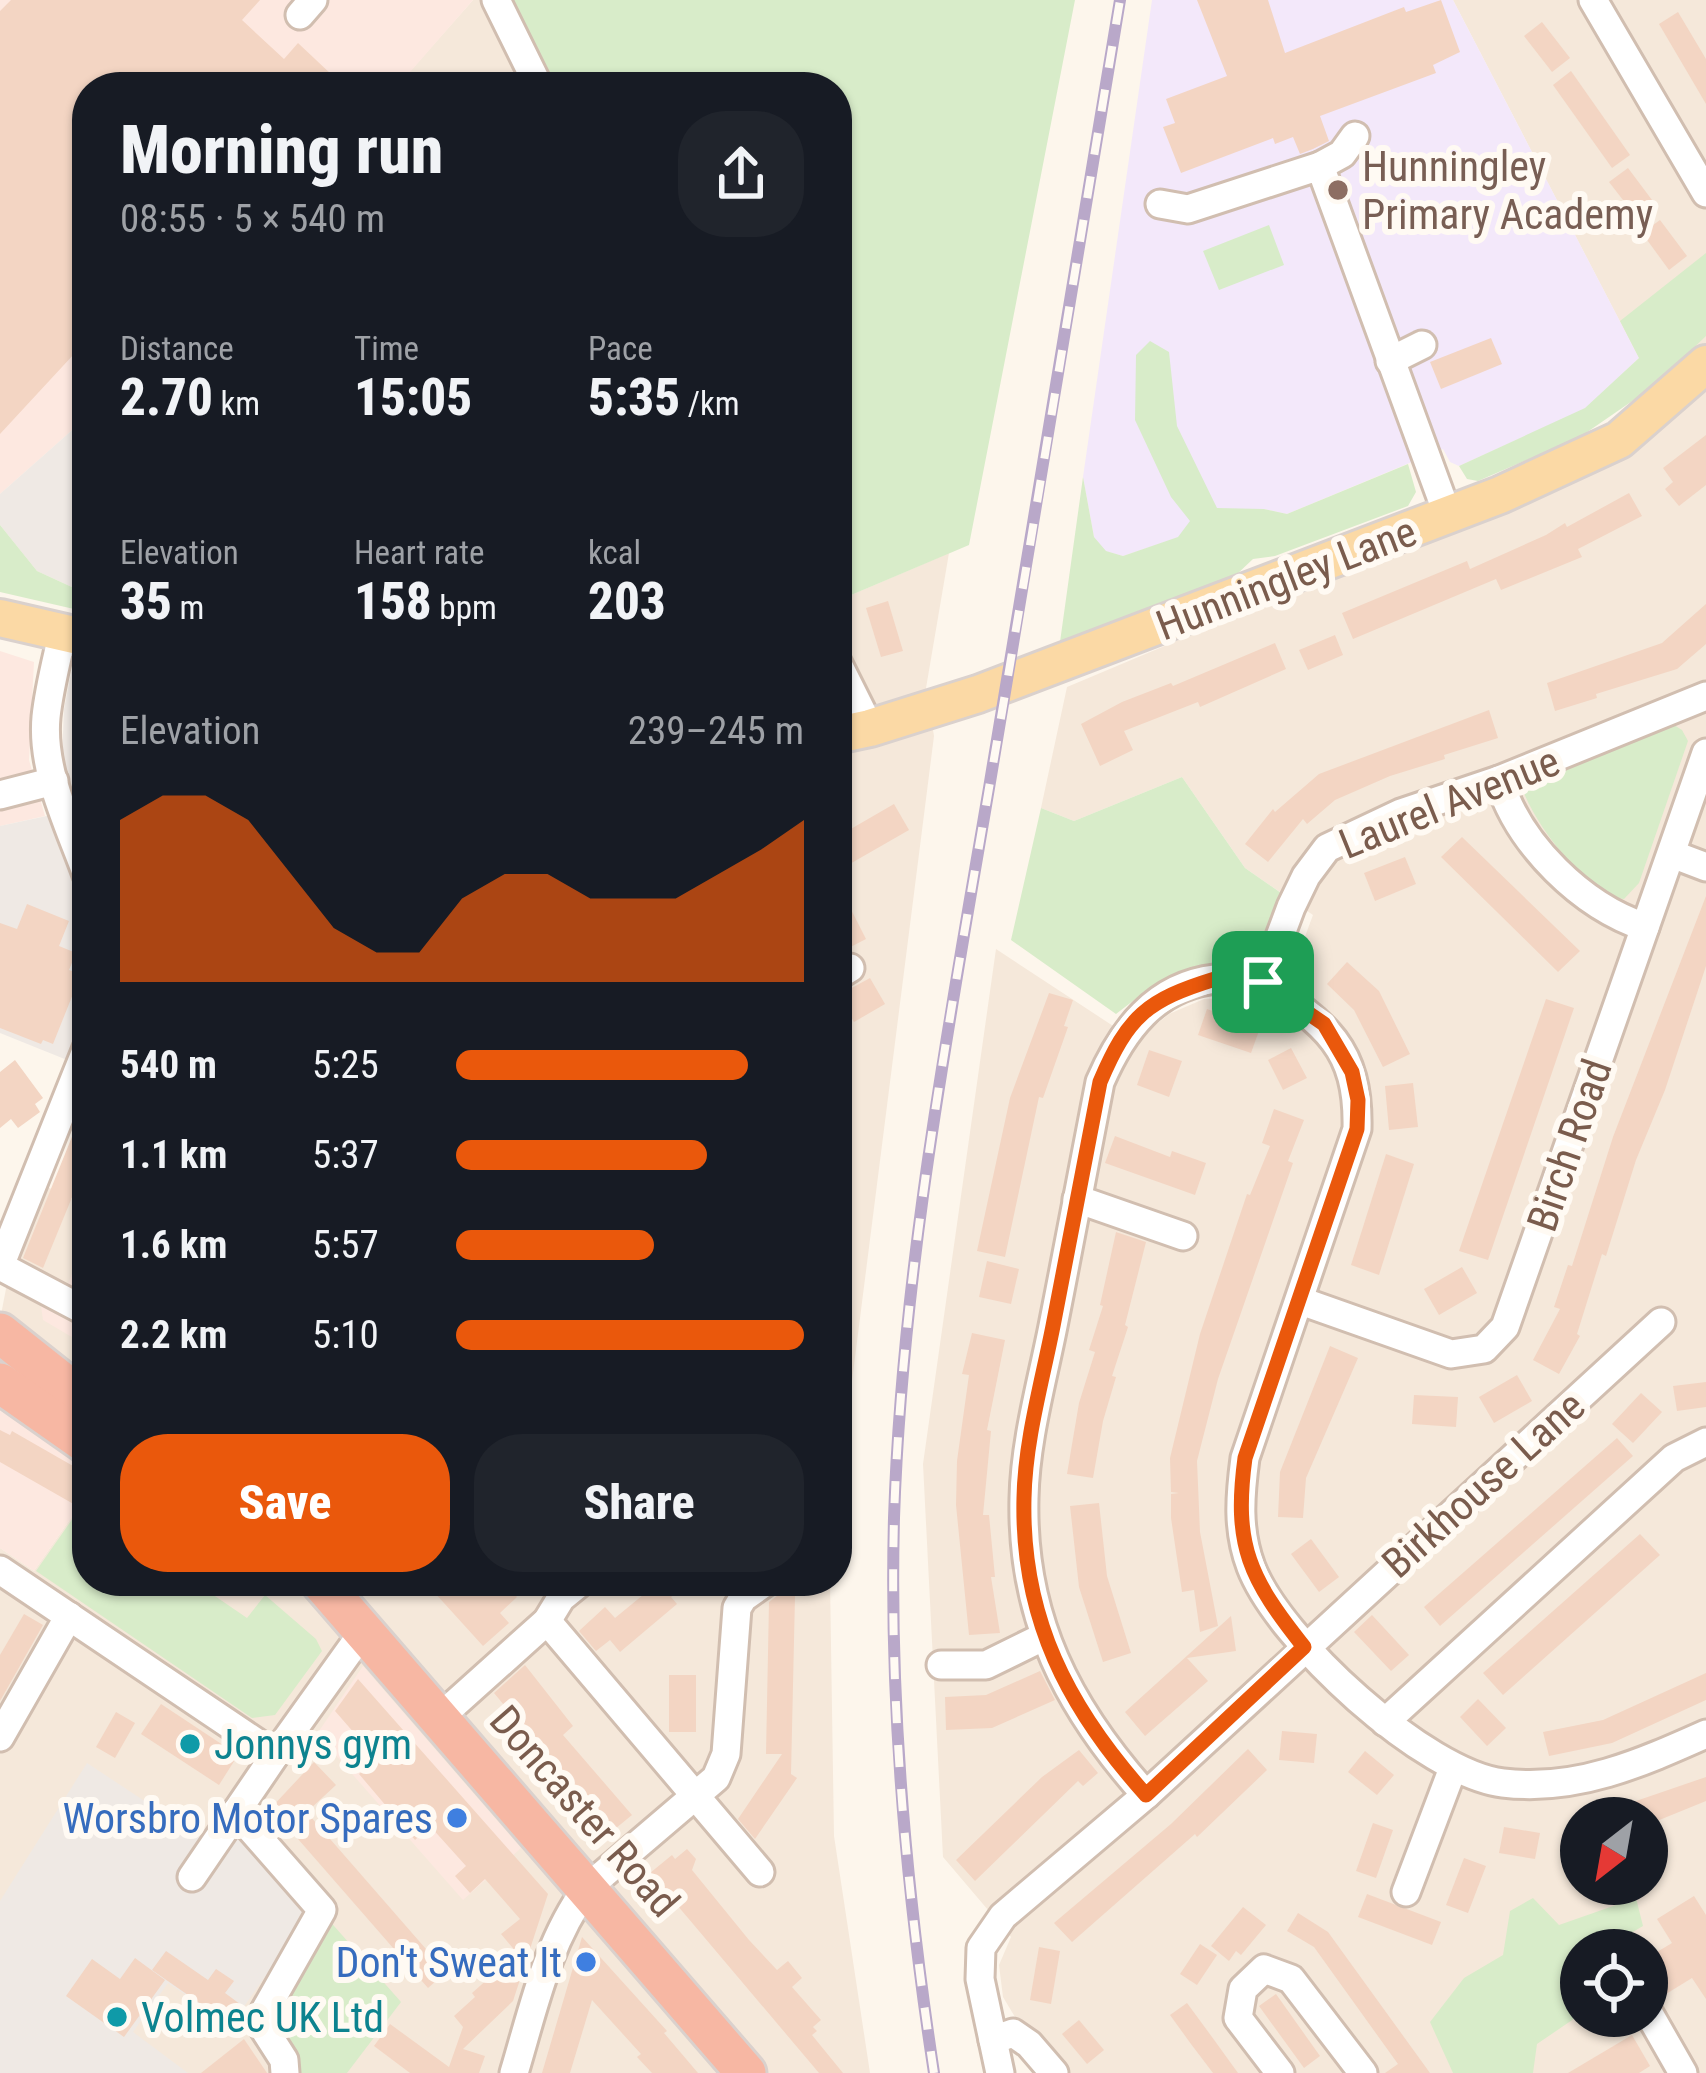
<!DOCTYPE html>
<html lang="en">
<head>
<meta charset="utf-8">
<style>
	body { margin:0; font-family:"Roboto Condensed",sans-serif; background:#20242c; color:#f1f3f6; height:100vh; display:flex; flex-direction:column; font-size:45px; white-space:nowrap }
	* { box-sizing:border-box; margin:0 }
	p { font-size:39px; color:#9ea1a6 }
	.icon { flex:none; width:66px; height:66px; fill:none; stroke:currentColor; stroke-width:2; stroke-linecap:round; stroke-linejoin:round }
	.map { position:relative; flex:1; overflow:hidden }
	.details { position:absolute; left:72px; top:72px; width:780px; height:1524px; display:flex; flex-direction:column; background:#171b24; border-radius:48px; box-shadow:0 3px 9px #0004 }
	.details>* { flex:none }
	.needle { width:78px; rotate:211deg }
	.tools { position:absolute; left:1560px; top:1797px; display:grid; gap:24px }
	.tools a { display:grid; place-items:center; width:108px; height:108px; border-radius:50%; background:#171b24; box-shadow:0 3px 9px #0004; font-size:60px }
	.pin { position:absolute; display:grid; place-items:center; width:102px; height:102px; color:#fff; margin:-51px; border-radius:24px; box-shadow:0 6px 18px #0006 }
	.round { display:grid; place-items:center; flex:none; width:126px; height:126px; border-radius:48px; background:#20242c }
	.overview { display:flex; align-items:center; justify-content:space-between; height:204px; padding:0 48px }
	h1 { font-size:66px; font-weight:800; line-height:90px }
	.figures { display:grid; grid-template-columns:repeat(3,1fr); gap:18px; height:204px; padding:12px 48px }
	.figures div { display:grid; align-content:center }
	.figures b { font-size:51px; font-weight:800 }
	.figures small { font-size:33px; font-weight:400 }
	.figures p { font-size:33px }
	.chart { height:336px; padding:24px 48px }
	.chart p { display:flex; justify-content:space-between }
	.chart svg { width:100%; height:216px; margin-top:12px; fill:#ea580c; opacity:.7 }
	.button { display:flex; gap:24px; margin-top:auto; padding:24px 48px }
	.button a { flex:1; height:138px; border-radius:48px; background:#ea580c; color:#fff; font-size:48px; font-weight:800; line-height:138px; text-align:center }
	.button a+a { background:#20242c; color:#f1f3f6 }
	ul { padding:0 48px; list-style:none; font-size:39px }
	li { display:grid; grid-template-columns:192px 144px 1fr; align-items:center; height:90px }
	li i { height:30px; border-radius:15px; background:#ea580c }
	.map>svg:first-child { display:block }
	.residential { fill:#f5e8da; fill-rule:evenodd }
	.commercial { fill:#fde8e0 }
	.industrial { fill:#efe9e4 }
	.education { fill:#f3e8fa }
	.green { fill:#d8ecc9 }
	.building { fill:#f3d5c3 }
	.lines { fill:none; stroke-linecap:round; stroke-linejoin:round }
	.minor-casing { stroke:#d1beb0; stroke-width:33 }
	.major-casing { stroke:#dad1cd; stroke-width:42 }
	.highway-casing { stroke:#dad1cd; stroke-width:45 }
	.minor { stroke:#fff; stroke-width:27 }
	.major { stroke:#fbd9a5; stroke-width:36 }
	.highway { stroke:#f7b7a3; stroke-width:39 }
	.rail-casing { stroke:#b9a8c9; stroke-width:12 }
	.rail { stroke:#fffaf3; stroke-width:8; stroke-dasharray:22; stroke-linecap:butt }
	.route-casing { stroke:#fff; stroke-width:24 }
	.route { stroke:#ea580c; stroke-width:15 }
	.education-dot { fill:#8d6e63; stroke:#fffaf3; stroke-width:4.5 }
	.culture-dot { fill:#0f9aa8; stroke:#fffaf3; stroke-width:4.5 }
	.shop-dot { fill:#3f7fe0; stroke:#fffaf3; stroke-width:4.5 }
	.labels { text-anchor:middle; stroke-width:12; stroke-linejoin:round; paint-order:stroke }
	.education-label { font-size:42px; fill:#785e54; stroke:#fffaf3; text-anchor:start }
	.street-label { font-size:42px; fill:#7a5c4d; stroke:#fffaf3 }
	.culture-label { font-size:42px; fill:#0d838f; stroke:#fffaf3; text-anchor:start }
	.shop-label { font-size:42px; fill:#366cbe; stroke:#fffaf3; text-anchor:end }
</style>
</head>
<body>
<div class="map">
<svg width="1706" height="2073" viewBox="0 0 1706 2073">
	<rect width="100%" height="100%" fill="#fdf6ec"/>
	<g class="residential">
		<path d="M473 0H480L526 87H396Z"/>
		<path d="M1453 0H1706V2073H1063L1018 2022 1003 1997 999 1965 1011 1937 943 1857 923 1464 996 949 1136 1041 1169 1014 1204 999 1246 998 1278 1009 1313 915 1245 868 1182 777 1074 821 1041 808 1067 687 1281 597 1602 470 1670 418ZM1581 1818H1647V1884H1581ZM1581 1950H1647V2016H1581Z"/>
		<path d="M949 553 926 688 934 736 837 1499V601Z"/>
		<path d="M43 1185 87 1206V1389L0 1320 9 1273Z"/>
		<path d="M87 1495V1581H830L834 1836 870 2073H0V1548L34 1571Z"/>
	</g>
	<g class="commercial">
		<path d="M0 0H473L397 87H87V417L0 494Z"/>
		<path d="M0 651 34 662 29 760 45 816 0 826Z"/>
		<path d="M87 1236V1346L43 1320 41 1306 30 1299 42 1274 68 1284Z"/>
		<path d="M0 1411 87 1461V1495L34 1571 0 1548Z"/>
		<path d="M363 1666 521 1848 463 1900 317 1734Z"/>
	</g>
	<g class="industrial">
		<path d="M87 417V594L37 571 0 525V494Z"/>
		<path d="M83 611 87 612V1068L0 1033V826L79 809 62 759 64 709Z"/>
		<path d="M87 1763 199 1837 240 1831 312 1910 231 2025 168 1983 133 2032 188 2073H0V1901Z"/>
	</g>
	<path class="education" d="M1152 0H1453L1639 358 1585 409 1459 466 1450 462 1443 449 1287 514 1264 509 1123 556 1105 551 1094 537 1083 477Z"/>
	<g class="green">
		<path d="M506 0H1075L969 545 837 601V87H552Z"/>
		<path d="M1269 225 1284 265 1219 290 1203 251Z"/>
		<path d="M1706 253V336L1654 386 1580 437 1478 481 1467 479 1459 466 1585 408 1639 358 1620 321Z"/>
		<path d="M1150 341 1169 352 1177 426 1217 508 1264 509 1287 514 1408 464 1416 492 1408 506 1275 556 1253 559 1235 576 1060 642 1083 477 1094 537 1106 551 1123 556 1178 537 1190 521 1171 497 1135 420 1136 355Z"/>
		<path d="M0 525 37 571 87 594V612L0 592Z"/>
		<path d="M1674 725 1682 730 1688 741 1639 883 1624 899C1587 895 1537 826 1524 793L1537 778Z"/>
		<path d="M1182 777 1245 868 1281 893 1256 957 1236 969 1191 971 1151 987 1116 1014 1011 940 1041 808 1074 821Z"/>
		<path d="M87 1498V1581H193L247 1618 265 1595 316 1639 322 1651 275 1715 252 1718 36 1571Z"/>
		<path d="M1533 1898 1559 1925 1636 1898 1643 1926 1602 1950H1581V2014L1537 2044 1533 2073H1453L1430 2022 1464 1978 1503 1955 1510 1911Z"/>
		<path d="M327 1918 401 2002 347 2073H295L270 2015Z"/>
	</g>
	<g class="building">
		<path d="M11 0H260L242 20 284 59 298 43 332 75 321 87H87V340L0 434V11Z"/>
		<path d="M1197 0H1268L1285 53 1404 7 1406 12 1441 0 1460 52 1433 65 1436 73 1320 116 1329 141 1313 149 1300 154 1293 137 1275 144 1273 138 1181 173 1163 127 1175 123 1166 99 1227 76Z"/>
		<path d="M1678 12 1706 59V104L1659 24Z"/>
		<path d="M1542 22 1570 58 1552 72 1524 36Z"/>
		<path d="M1571 71 1630 155 1612 168 1553 85Z"/>
		<path d="M1628 168 1655 204 1637 218 1609 182Z"/>
		<path d="M1660 220 1687 256 1669 270 1642 233Z"/>
		<path d="M1491 338 1502 364 1441 389 1430 362Z"/>
		<path d="M1706 435V485L1679 506 1665 489 1673 482 1663 468Z"/>
		<path d="M1629 493 1642 516 1578 549 1582 557 1501 590 1496 579 1353 639 1342 613 1467 561 1470 569 1546 535 1565 523 1567 527Z"/>
		<path d="M888 601 903 651 881 657 866 608Z"/>
		<path d="M1706 604V644L1677 669 1596 694 1597 698 1555 711 1547 683 1662 643Z"/>
		<path d="M1335 635 1343 655 1308 670 1299 650Z"/>
		<path d="M1275 643 1286 669 1200 707 1198 702 1124 731 1133 750 1100 766 1081 724 1122 702 1171 683 1173 686Z"/>
		<path d="M1489 710 1498 738 1444 755 1445 759 1390 776 1335 800 1307 824 1303 819 1268 862 1245 844 1273 809 1275 812 1319 774Z"/>
		<path d="M894 804 909 830 848 865 837 846V837Z"/>
		<path d="M1462 837 1580 951 1558 972 1441 857Z"/>
		<path d="M1405 857 1416 884 1375 901 1364 873Z"/>
		<path d="M837 882 866 939 837 954Z"/>
		<path d="M1706 896V966L1665 1090 1636 1160 1606 1256 1602 1254 1577 1334 1580 1336 1559 1374 1533 1360 1560 1309 1554 1307 1568 1265 1572 1266 1613 1137Z"/>
		<path d="M27 904 69 921 59 946 76 953 69 970 81 974 53 1044 43 1040 41 1044 0 1028V923L17 929Z"/>
		<path d="M1347 962 1379 991 1410 1054 1383 1067 1354 1010 1327 984Z"/>
		<path d="M870 978 885 1004 854 1022 839 995Z"/>
		<path d="M1049 993 1073 1000 1064 1026 1068 1027 1043 1098 1039 1097 1005 1257 977 1251 1010 1098Z"/>
		<path d="M1546 999 1574 1008 1488 1260 1459 1251Z"/>
		<path d="M1207 1009 1260 1028 1251 1053 1198 1035Z"/>
		<path d="M1291 1048 1307 1078 1283 1090 1268 1060Z"/>
		<path d="M1149 1050 1182 1061 1169 1097 1137 1085Z"/>
		<path d="M15 1060 43 1098 35 1104 40 1112 18 1128 11 1119 0 1128V1072Z"/>
		<path d="M1413 1083 1418 1127 1389 1130 1385 1086Z"/>
		<path d="M86 1102 87 1194 75 1190 43 1268 23 1258Z"/>
		<path d="M1274 1109 1304 1120 1288 1161 1293 1163 1218 1379 1197 1461 1200 1532 1218 1626 1200 1632 1194 1590 1182 1592 1171 1518V1494L1179 1493 1171 1492 1170 1458 1200 1334 1247 1194 1250 1195 1270 1146 1262 1143Z"/>
		<path d="M1115 1136 1170 1157 1172 1151 1206 1163 1195 1195 1105 1163Z"/>
		<path d="M1386 1154 1414 1164 1379 1275 1351 1265Z"/>
		<path d="M1116 1232 1146 1242 1125 1325 1128 1327 1112 1376 1116 1377 1103 1421 1093 1478 1067 1474 1079 1403 1095 1352 1089 1350 1103 1306 1100 1305Z"/>
		<path d="M987 1261 1019 1269 1011 1304 979 1297Z"/>
		<path d="M1462 1267 1477 1293 1439 1315 1424 1289Z"/>
		<path d="M972 1333 1005 1340 987 1430 991 1431 983 1515H989L995 1577H991L1000 1633 969 1635 956 1505 957 1461 969 1375 962 1374Z"/>
		<path d="M1330 1346 1358 1358 1306 1478 1303 1518 1278 1517 1280 1472Z"/>
		<path d="M1517 1375 1532 1401 1494 1423 1479 1397Z"/>
		<path d="M1706 1382V1407L1677 1411 1673 1386Z"/>
		<path d="M1641 1393 1662 1412 1633 1443 1612 1424Z"/>
		<path d="M1414 1395 1458 1397 1456 1427 1412 1424Z"/>
		<path d="M0 1430 10 1435 12 1431 87 1474V1488L77 1506 0 1462Z"/>
		<path d="M1617 1438 1633 1456 1440 1626 1424 1607Z"/>
		<path d="M1099 1503 1107 1576 1131 1653 1103 1662 1079 1587 1070 1506Z"/>
		<path d="M1640 1534 1660 1555 1503 1695 1483 1673Z"/>
		<path d="M1311 1539 1339 1577 1319 1592 1291 1554Z"/>
		<path d="M424 1581H473L487 1596 503 1581 517 1597 500 1613 509 1623 483 1646Z"/>
		<path d="M660 1581H690L671 1597 677 1604 620 1652 610 1640 596 1651 579 1631 605 1607 615 1618Z"/>
		<path d="M777 1596H795L791 1774 797 1778 755 1839 738 1819 782 1754H766L769 1602Z"/>
		<path d="M24 1614 43 1625 0 1701V1655Z"/>
		<path d="M1372 1615 1409 1655 1391 1671 1354 1632Z"/>
		<path d="M1231 1616 1236 1651 1187 1658 1208 1681 1145 1736 1125 1712Z"/>
		<path d="M525 1665 573 1726 563 1735 632 1815 610 1833 494 1693Z"/>
		<path d="M1040 1671 1055 1700 992 1728 946 1730 945 1697 986 1695Z"/>
		<path d="M1706 1673V1700L1612 1743 1549 1756 1543 1732 1603 1720Z"/>
		<rect x="669" y="1675" width="27" height="57"/>
		<path d="M358 1679 548 1894 513 2001 463 2049 485 2056 479 2073H410L374 2046 390 2024 449 2067 463 2027 454 2016 475 1997 472 1993 517 1953 501 1934 520 1919 485 1879 470 1893 455 1876 466 1866 430 1826 415 1840 359 1774 369 1766 355 1749 362 1742 335 1711Z"/>
		<path d="M1478 1699 1506 1728 1487 1746 1460 1717Z"/>
		<path d="M161 1704 238 1755 219 1785 141 1734Z"/>
		<path d="M116 1712 135 1723 115 1758 96 1747Z"/>
		<path d="M1282 1731 1317 1734 1314 1763 1279 1760Z"/>
		<path d="M1248 1749 1267 1770 1197 1837 1195 1834 1072 1942 1054 1923 1171 1824Z"/>
		<path d="M1079 1750 1098 1773 1083 1786 1078 1781 975 1881 956 1860 1042 1777Z"/>
		<path d="M1365 1751 1394 1775 1377 1795 1348 1772Z"/>
		<path d="M314 1762 336 1785 310 1809 314 1812 310 1816 446 1972 428 1988 271 1808Z"/>
		<path d="M1706 1777V1801L1647 1825V1818H1601V1813Z"/>
		<path d="M1373 1823 1393 1830 1376 1878 1356 1871Z"/>
		<path d="M1504 1827 1540 1833 1535 1859 1499 1853Z"/>
		<path d="M687 1849 696 1859 692 1870 749 1940 777 1970 788 1961 802 1978 792 1987 821 2020 813 2027 817 2031 812 2035 843 2073H819L650 1873 672 1855 675 1859Z"/>
		<path d="M1464 1858 1486 1866 1468 1913 1446 1905Z"/>
		<path d="M1367 1894 1441 1922 1432 1945 1358 1917Z"/>
		<path d="M1694 1896 1706 1915V1999L1692 1978 1666 1994 1647 1964V1958L1672 1943 1657 1919Z"/>
		<path d="M1243 1907 1266 1925 1241 1955 1236 1951 1229 1961 1211 1946Z"/>
		<path d="M1298 1913 1328 1932 1430 2073H1385L1398 2064 1314 1947 1287 1931Z"/>
		<path d="M582 1937 667 2031 664 2033 698 2073H652L637 2057 641 2054 592 2000 570 2073H542Z"/>
		<path d="M1200 1944 1217 1955 1197 1985 1180 1974Z"/>
		<path d="M1039 1947 1060 1951 1051 2004 1030 2000Z"/>
		<path d="M166 1951 208 1980 216 1969 234 1981 225 1993 244 2007 231 2025 152 1970Z"/>
		<path d="M135 1958 165 1980 124 2037 66 1996 92 1959 120 1979Z"/>
		<path d="M1276 1994 1320 2056 1304 2068 1259 2006Z"/>
		<path d="M1187 2003 1212 2037 1238 2073H1213L1191 2044 1170 2015Z"/>
		<path d="M1079 2020 1104 2050 1087 2064 1062 2034Z"/>
		<path d="M1632 2035 1650 2066 1639 2073H1568Z"/>
		<path d="M244 2039 267 2073H201Z"/>
	</g>
	<g class="lines">
		<defs>
			<g id="minor">
				<path d="M496 0 539 87"/>
				<path d="M1593 0 1706 193"/>
				<path d="M300 15 313 0"/>
				<path d="M1320 166 1342 154 1355 136"/>
				<path d="M1160 204 1188 209 1320 166 1448 516"/>
				<path d="M1390 361 1422 345"/>
				<path d="M63 631C57 659 49 688 46 717 41 770 69 825 87 875"/>
				<path d="M837 662 870 728"/>
				<path d="M1499 780C1519 845 1582 906 1645 927"/>
				<path d="M0 795 54 781"/>
				<path d="M1672 854 1706 867"/>
				<path d="M837 976 850 968"/>
				<path d="M1263 982C1325 1024 1359 1047 1357 1129L1245 1458C1240 1496 1237 1530 1251 1567 1279 1640 1425 1774 1503 1783 1576 1792 1641 1763 1706 1734"/>
				<path d="M1263 982 1291 907 1306 876 1327 848 1401 813 1499 780 1706 696"/>
				<path d="M1077 1199 1183 1236"/>
				<path d="M0 1266 87 1048"/>
				<path d="M0 1266 87 1312"/>
				<path d="M1301 1301 1451 1354 1484 1349 1505 1327 1706 753"/>
				<path d="M0 1570 275 1755 363 1632"/>
				<path d="M547 1621 760 1872"/>
				<path d="M941 1665H986L1045 1636"/>
				<path d="M440 1717 547 1621 561 1598 582 1581"/>
				<path d="M1385 1722 1674 1458 1706 1442"/>
				<path d="M0 1737 69 1616"/>
				<path d="M1146 1795C1068 1708 1021 1618 1024 1498 1025 1441 1042 1382 1053 1326 1069 1245 1084 1164 1100 1082 1122 1031 1155 986 1215 979 1230 977 1248 981 1263 982"/>
				<path d="M236 1812 322 1910 259 2021 284 2060 285 2073"/>
				<path d="M192 1877 275 1755"/>
				<path d="M1406 1892 1453 1768"/>
				<path d="M1647 2010 1683 2073"/>
				<path d="M993 2040 1013 2033 1029 2044 1054 2073"/>
				<path d="M514 2073C533 2010 547 1942 587 1888L716 1778 726 1754 737 1608 743 1598 767 1581"/>
				<path d="M1000 2073 980 1979 981 1948 1003 1916 1146 1795 1661 1322"/>
				<path d="M1280 2073 1238 2018 1243 1989 1264 1969 1291 1979 1363 2073"/>
			</g>
			<g id="major">
				<path d="M0 618 87 638"/>
				<path d="M837 735 870 728 978 694 1500 495 1619 440 1706 364"/>
			</g>
			<g id="highway">
				<path d="M0 1333 87 1402"/>
				<path d="M0 1383 87 1444"/>
				<path d="M320 1581 746 2073"/>
			</g>
		</defs>
		<use href="#minor" class="minor-casing"/>
		<use href="#major" class="major-casing"/>
		<use href="#highway" class="highway-casing"/>
		<use href="#minor" class="minor"/>
		<use href="#major" class="major"/>
		<use href="#highway" class="highway"/>
		<defs>
			<path id="rail" d="M934 2073C906 1889 889 1705 894 1518 902 1273 948 1030 989 788 1034 526 1076 263 1120 0"/>
		</defs>
		<use href="#rail" class="rail-casing"/>
		<use href="#rail" class="rail"/>
	</g>
	<g class="lines">
		<defs>
			<path id="route" d="M1215 979 1263 982 1324 1024 1352 1072 1358 1100 1357 1129 1245 1458C1233 1546 1250 1579 1304 1647L1146 1795C1068 1708 1021 1618 1024 1498 1025 1441 1042 1382 1053 1326 1069 1245 1084 1163 1100 1082 1128 1016 1147 1000 1215 979Z"/>
		</defs>
		<use href="#route" class="route-casing"/>
		<use href="#route" class="route"/>
	</g>
	<circle class="education-dot" cx="1338" cy="190" r="12"/>
	<g class="culture-dot">
		<circle cx="190" cy="1744" r="12"/>
		<circle cx="117" cy="2017" r="12"/>
	</g>
	<g class="shop-dot">
		<circle cx="457" cy="1818" r="12"/>
		<circle cx="586" cy="1962" r="12"/>
	</g>
	<g class="labels">
		<g class="education-label">
			<text x="1362" y="181">Hunningley<tspan x="1362" dy="48">Primary Academy</tspan></text>
		</g>
		<g class="street-label">
			<text transform="translate(1286 578) rotate(-21)" y="15">Hunningley Lane</text>
			<text transform="translate(1449 802) rotate(-22)" y="15">Laurel Avenue</text>
			<text transform="translate(1569 1145) rotate(-71)" y="15">Birch Road</text>
			<text transform="translate(1483 1484) rotate(-42)" y="15">Birkhouse Lane</text>
			<text transform="translate(585 1811) rotate(49)" y="15">Doncaster Road</text>
		</g>
		<g class="culture-label">
			<text x="214" y="1759">Jonnys gym</text>
			<text x="141" y="2032">Volmec UK Ltd</text>
		</g>
		<g class="shop-label">
			<text x="433" y="1833">Worsbro Motor Spares</text>
			<text x="562" y="1977">Don't Sweat It</text>
		</g>
	</g>
</svg>
<div class="tools">
<a><svg class="needle" viewBox="-14 -14 28 28"><path d="M0-13l5 13h-10z" fill="#e53935"/><path d="M0 13l5-13h-10z" fill="#9ea1a6"/></svg></a>
<a><svg class="icon" aria-label="locate" viewBox="0 0 24 24"><circle cx="12" cy="12" r="6"/><path d="M12 2v4M12 18v4M2 12h4M18 12h4"/></svg></a>
</div>
<div class="pin" style="left:1263px;top:982px;background:#1e9e55"><svg class="icon" aria-label="arrive" viewBox="0 0 24 24"><path d="M6 21V4h12l-3 4 3 4H6"/></svg></div>
<section class="details">
<div class="overview"><div><h1>Morning run</h1><p>08:55 · 5 × 540 m</p></div><a class="round"><svg class="icon" aria-label="share" viewBox="0 0 24 24"><path d="M12 15V3M7 8l5-5 5 5M5 13v7h14v-7"/></svg></a></div>
<div class="figures">
<div><p>Distance</p><b>2.70<small> km</small></b></div>
<div><p>Time</p><b>15:05</b></div>
<div><p>Pace</p><b>5:35<small> /km</small></b></div>
</div>
<div class="figures">
<div><p>Elevation</p><b>35<small> m</small></b></div>
<div><p>Heart rate</p><b>158<small> bpm</small></b></div>
<div><p>kcal</p><b>203</b></div>
</div>
<div class="chart"><p><span>Elevation</span>239–245 m</p>
<svg viewBox="0 0 160 44" preserveAspectRatio="none"><path d="M0 44V11L10 6L20 6L30 11L40 22L50 33L60 38L70 38L80 27L90 22L100 22L110 27L120 27L130 27L140 22L150 17L160 11V44z"/></svg>
</div>
<ul>
<li><b>540 m</b>5:25<i style="width:84%"></i></li>
<li><b>1.1 km</b>5:37<i style="width:72%"></i></li>
<li><b>1.6 km</b>5:57<i style="width:57%"></i></li>
<li><b>2.2 km</b>5:10<i style="width:100%"></i></li>
</ul>
<div class="button"><a>Save</a><a>Share</a></div>
</section>
</div>
</body>
</html>
